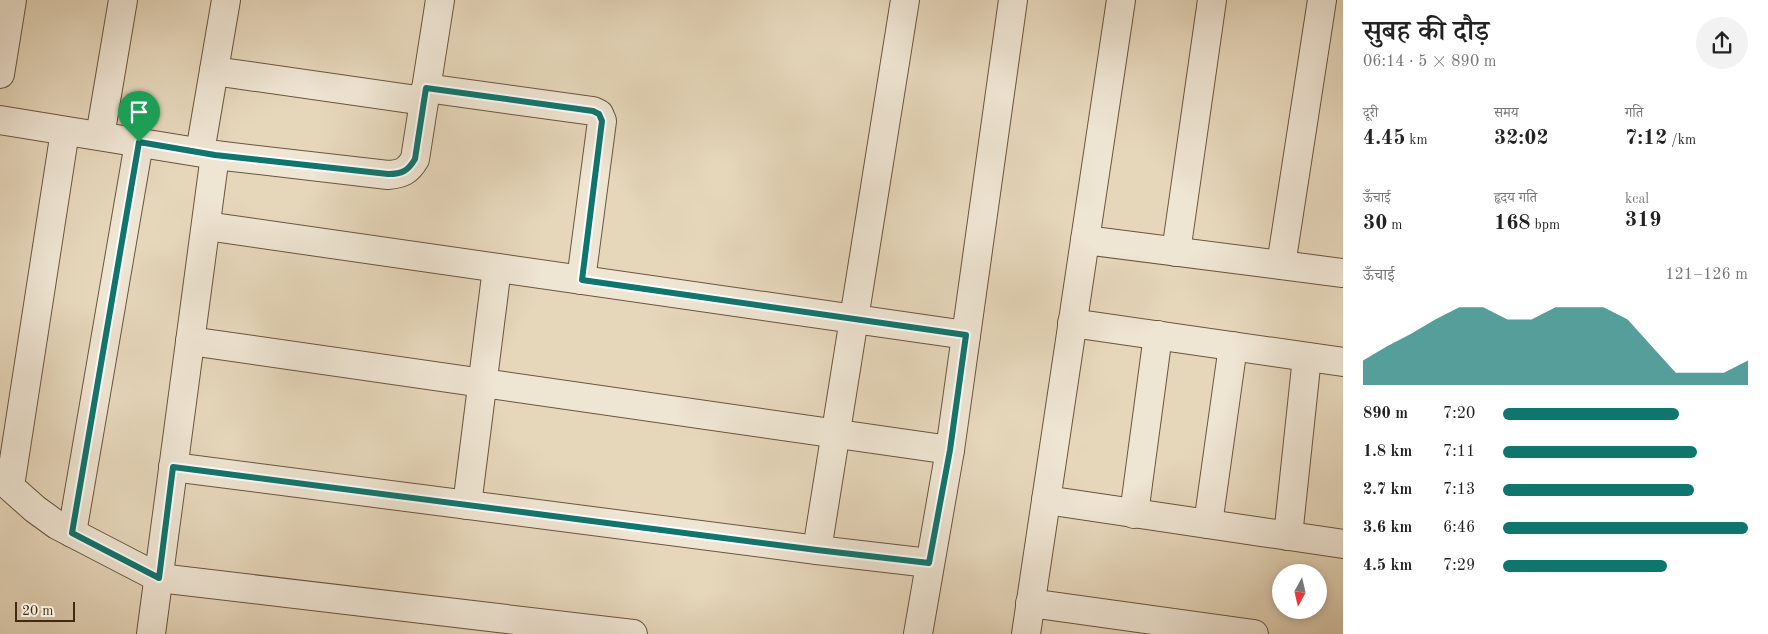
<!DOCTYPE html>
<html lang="hi">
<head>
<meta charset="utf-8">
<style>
	body { margin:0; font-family:"Old Standard TT","Noto Serif Devanagari",serif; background:#f2f2f2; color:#222; height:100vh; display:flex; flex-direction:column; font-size:19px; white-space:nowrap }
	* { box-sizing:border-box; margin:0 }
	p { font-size:16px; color:#767676 }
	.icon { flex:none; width:28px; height:28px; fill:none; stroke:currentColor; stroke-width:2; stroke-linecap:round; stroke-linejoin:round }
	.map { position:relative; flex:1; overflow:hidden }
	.panel { display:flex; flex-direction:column; background:#fff; width:425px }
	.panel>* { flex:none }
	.needle { width:32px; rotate:188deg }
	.tools { position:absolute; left:1272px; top:564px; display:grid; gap:10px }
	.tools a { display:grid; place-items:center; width:55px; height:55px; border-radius:50%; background:#fff; box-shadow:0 2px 8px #0003; font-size:25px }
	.scale { position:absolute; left:15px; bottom:12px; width:60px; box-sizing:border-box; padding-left:5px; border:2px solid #402a11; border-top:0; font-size:14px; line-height:18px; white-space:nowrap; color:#402a11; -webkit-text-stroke:4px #efe5d3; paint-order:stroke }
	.pin { position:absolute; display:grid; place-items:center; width:42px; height:42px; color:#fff; margin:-51px -21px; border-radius:50% 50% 50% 0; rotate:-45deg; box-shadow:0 0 5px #0007 }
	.pin .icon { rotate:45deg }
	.round { display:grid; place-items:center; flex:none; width:52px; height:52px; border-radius:26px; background:#f2f2f2 }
	.headline { display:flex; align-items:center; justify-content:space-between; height:85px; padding:0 20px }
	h1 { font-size:28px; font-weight:600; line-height:38px }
	.metrics { display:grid; grid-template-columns:repeat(3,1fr); gap:8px; height:85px; padding:5px 20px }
	.metrics div { display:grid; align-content:center }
	.metrics b { font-size:21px; font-weight:600 }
	.metrics small { font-size:14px; font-weight:400 }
	.metrics p { font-size:14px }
	.chart { height:140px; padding:10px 20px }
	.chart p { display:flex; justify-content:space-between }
	.chart svg { width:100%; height:90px; margin-top:5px; fill:#0f766e; opacity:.7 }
	ul { padding:0 20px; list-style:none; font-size:16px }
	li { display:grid; grid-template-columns:80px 60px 1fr; align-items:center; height:38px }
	li i { height:12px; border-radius:6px; background:#0f766e }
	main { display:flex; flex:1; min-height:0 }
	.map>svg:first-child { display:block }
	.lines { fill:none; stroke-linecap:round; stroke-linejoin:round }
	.minor-casing { stroke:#6a553c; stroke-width:30 }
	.minor { stroke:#efe5d3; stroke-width:28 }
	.route-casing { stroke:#fff; stroke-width:10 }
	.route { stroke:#0f766e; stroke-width:6 }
</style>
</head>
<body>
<main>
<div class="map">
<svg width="1343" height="634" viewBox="0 0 1343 634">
	<rect width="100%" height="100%" fill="#e6d7bb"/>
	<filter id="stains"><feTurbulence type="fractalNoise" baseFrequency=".004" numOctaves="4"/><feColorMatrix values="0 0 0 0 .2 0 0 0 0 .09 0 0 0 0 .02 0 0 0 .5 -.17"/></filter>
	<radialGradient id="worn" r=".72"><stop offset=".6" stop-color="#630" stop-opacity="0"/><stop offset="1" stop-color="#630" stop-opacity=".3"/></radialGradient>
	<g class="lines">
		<defs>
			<g id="minor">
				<path d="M214 71 424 101"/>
				<path d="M0 74 12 0"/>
				<path d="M426 88 593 111 599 114 602 121 581 280"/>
				<path d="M0 120 215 155 388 175C402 174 408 171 415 159L440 0"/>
				<path d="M100 136 123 0"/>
				<path d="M200 152 226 0"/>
				<path d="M206 226 966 335"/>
				<path d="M1085 240 1343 273"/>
				<path d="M1176 252 1212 0"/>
				<path d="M1281 265 1322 0"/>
				<path d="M1072 323 1343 362"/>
				<path d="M190 341 950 450"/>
				<path d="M173 467 817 550 929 563"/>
				<path d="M0 478 35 509 57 525 159 578 633 634"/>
				<path d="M10 486 65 131"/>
				<path d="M1046 500 1343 544"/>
				<path d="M467 505 497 268"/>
				<path d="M1134 514 1158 335"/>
				<path d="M1208 524 1233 346"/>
				<path d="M72 533 139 143"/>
				<path d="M1288 536 1307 357"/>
				<path d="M817 550 905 0"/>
				<path d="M1030 603 1254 634"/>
				<path d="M151 634 215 155"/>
				<path d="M918 634 950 450 1013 0"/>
				<path d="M1026 634 1121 0"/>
			</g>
		</defs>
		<use href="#minor" class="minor-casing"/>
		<use href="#minor" class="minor"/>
	</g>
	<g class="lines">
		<defs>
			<path id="route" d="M426 88 593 111 599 114 602 121 582 280 966 335 950 450 929 563 817 550 173 467 159 578 72 533 139 142 215 155 388 174C402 174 408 171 415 159Z"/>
		</defs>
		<use href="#route" class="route-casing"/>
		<use href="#route" class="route"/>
	</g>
	<rect width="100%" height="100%" filter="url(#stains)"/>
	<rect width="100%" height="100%" fill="url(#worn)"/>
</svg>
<div class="tools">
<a><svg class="needle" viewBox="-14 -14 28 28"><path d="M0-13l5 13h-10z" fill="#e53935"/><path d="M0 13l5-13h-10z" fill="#767676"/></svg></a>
</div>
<div class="scale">20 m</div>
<div class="pin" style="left:139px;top:142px;background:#1e9e55"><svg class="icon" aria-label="arrive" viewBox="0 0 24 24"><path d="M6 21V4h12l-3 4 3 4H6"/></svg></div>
</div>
<section class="panel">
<div class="headline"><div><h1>सुबह की दौड़</h1><p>06:14 · 5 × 890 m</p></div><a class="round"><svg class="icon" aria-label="share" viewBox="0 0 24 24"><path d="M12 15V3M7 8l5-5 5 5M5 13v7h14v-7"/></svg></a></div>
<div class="metrics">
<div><p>दूरी</p><b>4.45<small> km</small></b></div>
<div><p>समय</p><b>32:02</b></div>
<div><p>गति</p><b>7:12<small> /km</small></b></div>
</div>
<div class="metrics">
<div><p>ऊँचाई</p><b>30<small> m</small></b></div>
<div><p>हृदय गति</p><b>168<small> bpm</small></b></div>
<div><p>kcal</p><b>319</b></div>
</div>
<div class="chart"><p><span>ऊँचाई</span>121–126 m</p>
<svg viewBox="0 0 160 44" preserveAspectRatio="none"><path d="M0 44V32L10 25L20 19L30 12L40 6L50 6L60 12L70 12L80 6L90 6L100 6L110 12L120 25L130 38L140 38L150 38L160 32V44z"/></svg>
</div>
<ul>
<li><b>890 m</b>7:20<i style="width:72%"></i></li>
<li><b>1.8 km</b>7:11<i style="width:79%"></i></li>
<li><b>2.7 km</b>7:13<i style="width:78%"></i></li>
<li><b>3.6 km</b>6:46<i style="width:100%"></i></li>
<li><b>4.5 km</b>7:29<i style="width:67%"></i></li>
</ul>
</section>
</main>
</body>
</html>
